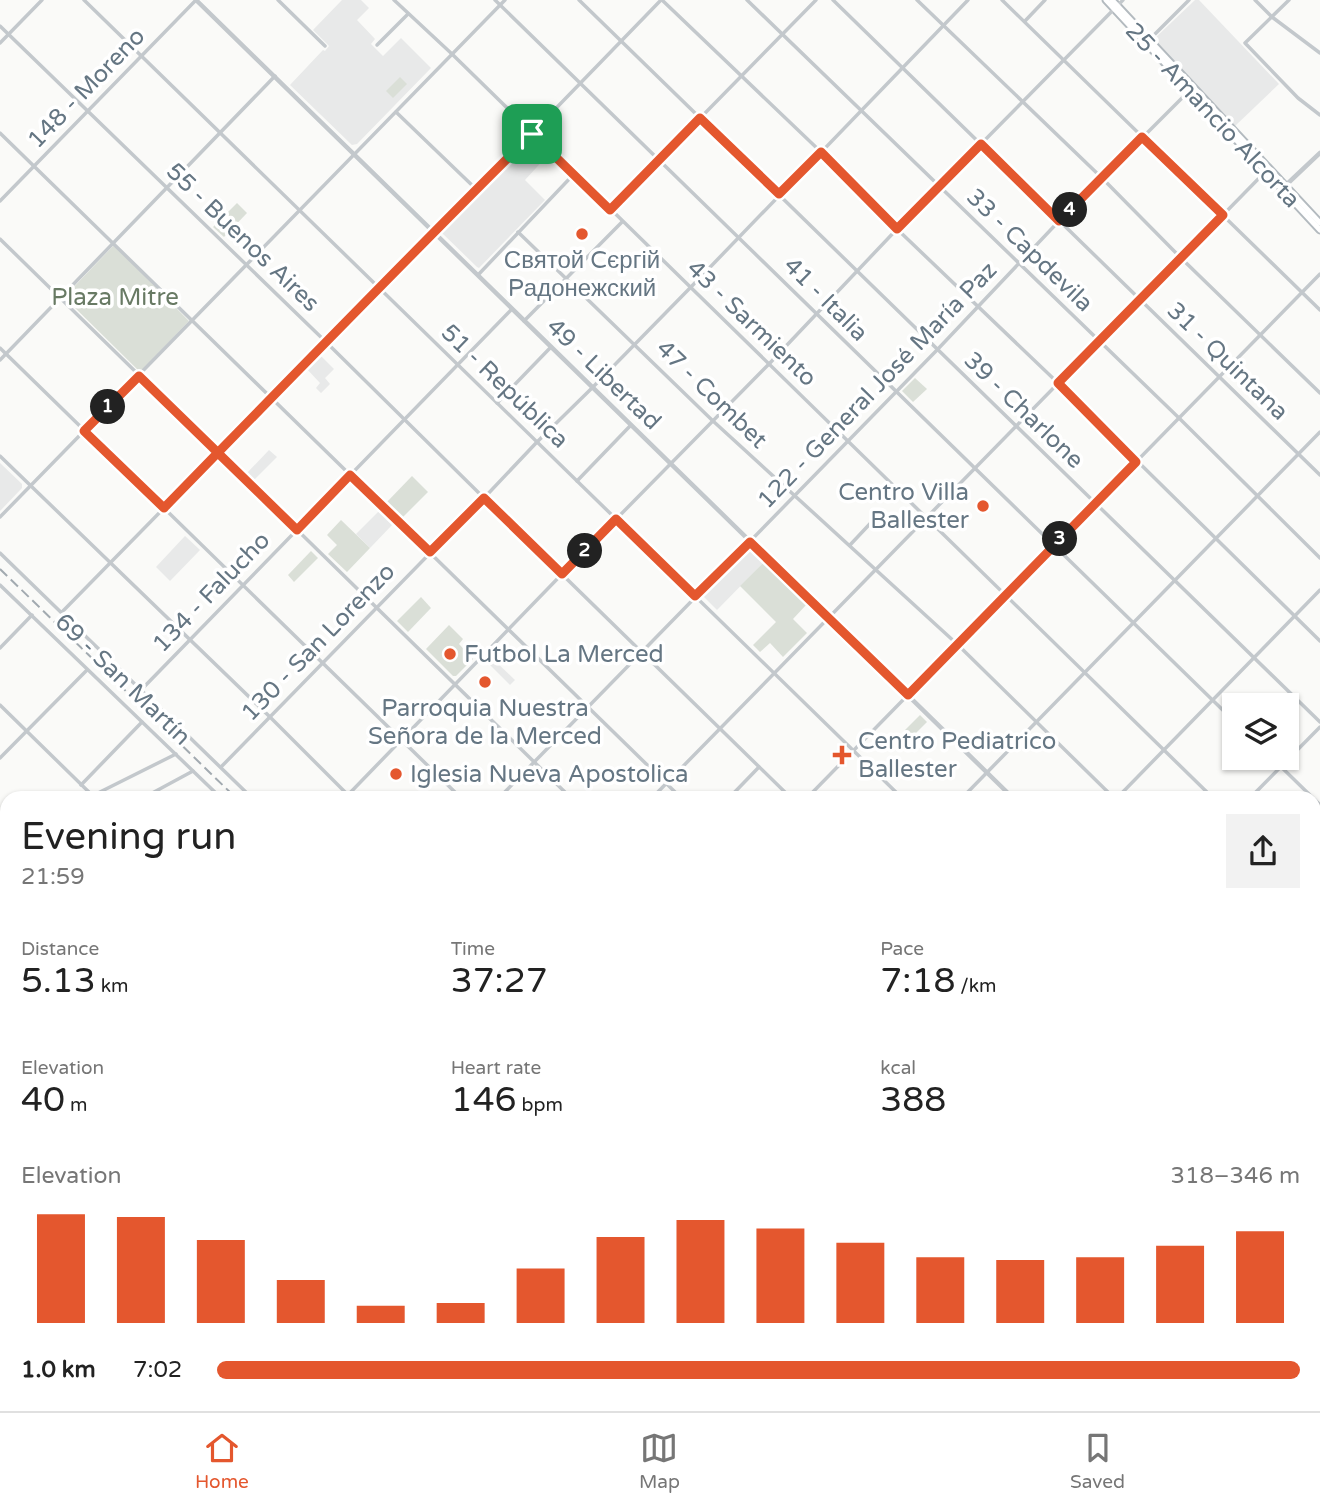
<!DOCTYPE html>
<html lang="en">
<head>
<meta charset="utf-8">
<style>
	body { margin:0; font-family:"Varela Round",sans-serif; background:#f2f2f2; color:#222; height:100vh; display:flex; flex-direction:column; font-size:26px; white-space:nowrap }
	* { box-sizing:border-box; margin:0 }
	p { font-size:23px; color:#767676 }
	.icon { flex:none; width:38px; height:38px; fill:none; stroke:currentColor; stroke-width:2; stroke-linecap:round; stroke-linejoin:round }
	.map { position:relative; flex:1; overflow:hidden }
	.side { position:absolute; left:0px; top:791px; width:1321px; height:621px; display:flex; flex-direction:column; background:#fff; border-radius:21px 21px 0 0; box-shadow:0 2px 5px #0004 }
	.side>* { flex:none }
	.tools { position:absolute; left:1222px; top:693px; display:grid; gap:14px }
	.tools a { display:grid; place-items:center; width:77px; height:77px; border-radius:0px; background:#fff; box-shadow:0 2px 5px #0004; font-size:35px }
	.pin { position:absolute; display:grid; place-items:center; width:60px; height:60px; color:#fff; margin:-30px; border-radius:14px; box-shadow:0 4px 10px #0006 }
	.km { position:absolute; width:35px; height:35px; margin:-18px; border-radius:50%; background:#222; color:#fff; font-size:19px; line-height:35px; text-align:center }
	.round { display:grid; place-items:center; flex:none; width:74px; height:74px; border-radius:0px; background:#f2f2f2 }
	.headline { display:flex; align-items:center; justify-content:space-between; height:119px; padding:0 21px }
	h1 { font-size:38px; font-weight:600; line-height:52px }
	.metrics { display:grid; grid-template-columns:repeat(3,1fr); gap:10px; height:119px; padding:7px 21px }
	.metrics div { display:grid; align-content:center }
	.metrics b { font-size:35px; font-weight:600 }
	.metrics small { font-size:19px; font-weight:400 }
	.metrics p { font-size:19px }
	.chart { height:196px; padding:14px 21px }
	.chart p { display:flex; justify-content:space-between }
	.chart svg { width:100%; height:126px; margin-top:7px; stroke:#e4572e; stroke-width:6 }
	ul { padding:0 21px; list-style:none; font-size:23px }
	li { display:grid; grid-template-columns:112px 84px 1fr; align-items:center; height:52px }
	li i { height:18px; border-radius:9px; background:#e4572e }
	.tabs { display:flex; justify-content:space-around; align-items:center; height:98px; border-top:2px solid #e0e0e0; background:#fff; font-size:19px; color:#767676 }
	.tabs a { display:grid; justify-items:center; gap:4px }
	.tabs .active { color:#e4572e }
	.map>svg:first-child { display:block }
	.built { fill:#e8e9e9 }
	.green { fill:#dadfd7 }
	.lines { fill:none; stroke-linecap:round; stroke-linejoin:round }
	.secondary-casing { stroke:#b3babf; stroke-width:9 }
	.minor { stroke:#c3c8cc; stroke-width:3.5 }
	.tertiary { stroke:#c3c8cc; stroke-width:4.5 }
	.secondary { stroke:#fff; stroke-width:5 }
	.rail { stroke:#a2aab0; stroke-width:2; stroke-dasharray:10 5; stroke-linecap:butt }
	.route-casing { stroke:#fff; stroke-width:14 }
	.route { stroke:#e4572e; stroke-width:9 }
	.poi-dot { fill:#e4572e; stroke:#fff; stroke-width:2.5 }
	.labels { text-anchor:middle; stroke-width:7; stroke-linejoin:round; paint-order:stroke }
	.street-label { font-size:24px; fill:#657683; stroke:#fff }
	.poi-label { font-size:24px; fill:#657683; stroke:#fff; text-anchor:start }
	.park-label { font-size:24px; fill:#687a64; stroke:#fff }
</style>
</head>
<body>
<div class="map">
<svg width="1320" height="1411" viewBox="0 0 1320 1411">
	<rect width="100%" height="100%" fill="#fafaf8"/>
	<g class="built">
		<path d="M342 0H361L369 8 357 20 375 39 371 44 383 56 401 38 431 68 357 144 352 145 290 85 323 50 325 51 329 46 313 30Z"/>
		<path d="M1195 0H1199L1279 84 1234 127 1154 42V39Z"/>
		<path d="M529 141H532L547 156 525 180 545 200 479 268 477 267 442 233V230Z"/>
		<path d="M319 354 334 369 325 378 330 384 321 393 316 388 320 383 306 368Z"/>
		<path d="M269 450 277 457 253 481 246 474Z"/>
		<path d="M0 463 22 484V488L0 511Z"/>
		<path d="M379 511 393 524 370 548 356 534Z"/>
		<path d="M185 536 200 550 170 581 156 567Z"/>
		<path d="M749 548 764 562 717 610 704 597V595Z"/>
		<path d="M490 656 515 680 510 685 485 660Z"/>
	</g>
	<g class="green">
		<path d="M400 77 407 84 393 98 386 91Z"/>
		<path d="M237 203 247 213 224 237 213 227Z"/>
		<path d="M114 245 189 321 140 372 64 297Z"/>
		<path d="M915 378 927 389 913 402 902 391Z"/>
		<path d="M412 476 428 492 402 518 386 503Z"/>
		<path d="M341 520 370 548 347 572 328 554 337 545 327 535Z"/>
		<path d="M311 551 318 558 294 582 288 575Z"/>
		<path d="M764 562 807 604 793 619 807 633 783 657 770 643 760 652 753 645 776 622 740 586Z"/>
		<path d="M421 597 431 608 408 632 397 621Z"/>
		<path d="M449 625 463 639 459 644 473 659 456 676H453L426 649Z"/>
		<path d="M920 715 927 722 912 737 905 730Z"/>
	</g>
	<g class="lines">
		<defs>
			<g id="secondary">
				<path d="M1106 0 1320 230"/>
				<path d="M1112 0 1320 223"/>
			</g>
		</defs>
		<use href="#secondary" class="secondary-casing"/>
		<g class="minor">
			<path d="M84 0 902 798"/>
			<path d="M278 0 325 46"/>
			<path d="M394 0 452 54 1213 798"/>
			<path d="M495 0 1234 721"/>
			<path d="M579 0 1320 722"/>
			<path d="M662 0 821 152 897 229 1058 383 1320 641"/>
			<path d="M747 0 1179 418 1320 558"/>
			<path d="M833 0 1320 475"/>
			<path d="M917 0 1102 178 1181 258 1320 393"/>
			<path d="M1002 0 1320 310"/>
			<path d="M1255 0 1272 17 1320 53"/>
			<path d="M1289 0 1245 43 1298 98 1320 115"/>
			<path d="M1025 21 1045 0"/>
			<path d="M0 26 326 342 484 498 791 798"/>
			<path d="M1148 41 1189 0"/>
			<path d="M0 43 42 0"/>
			<path d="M377 45 408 14"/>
			<path d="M396 112 476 189"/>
			<path d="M0 133C228 353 455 575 681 798"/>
			<path d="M0 201 196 0"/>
			<path d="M610 210 816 0"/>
			<path d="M518 232 713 421 957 644 1114 798"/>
			<path d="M0 239 571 798"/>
			<path d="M478 275 573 175"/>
			<path d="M524 321 622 222"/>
			<path d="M0 348 461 798"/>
			<path d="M0 360 275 76"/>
			<path d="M497 403 551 347"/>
			<path d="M0 456 270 717 351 798"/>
			<path d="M577 481 631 425"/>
			<path d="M0 517 505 0"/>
			<path d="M850 545 881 512"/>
			<path d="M0 553 252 798"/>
			<path d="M0 585 221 798"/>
			<path d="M62 612 532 133 661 0"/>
			<path d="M0 648 32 615"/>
			<path d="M141 690 512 309"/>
			<path d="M0 705 95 798"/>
			<path d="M0 758 87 670"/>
			<path d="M1272 758 1313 798"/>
			<path d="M221 767 484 498 537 442 592 388 690 288 968 0"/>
			<path d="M81 785 142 722"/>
			<path d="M88 798 176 754"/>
			<path d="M143 798 193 771"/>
			<path d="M345 798 562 574 769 364 897 229 1123 0"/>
			<path d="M499 798 937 350 1059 221 1189 91"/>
			<path d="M652 798 1267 170"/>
			<path d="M729 798 759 767"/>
			<path d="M807 798 1320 274"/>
			<path d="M962 798 1320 432"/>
			<path d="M1117 798 1320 590"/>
			<path d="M1250 798 1320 727"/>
			<path d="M1314 799 1320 805"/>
			<path d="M0 840 7 836"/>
			<path d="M0 878 7 874"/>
			<path d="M1314 892 1320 886"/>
			<path d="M1314 897 1320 903"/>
			<path d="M0 969 7 962"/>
			<path d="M1314 986 1320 979"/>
			<path d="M1314 994 1320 999"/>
			<path d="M0 1070 7 1077"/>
			<path d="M0 1088 7 1080"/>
			<path d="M1314 1126 1320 1120"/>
			<path d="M0 1157 7 1164"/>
			<path d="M1314 1182 1320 1176"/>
			<path d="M1314 1200 1320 1205"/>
			<path d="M0 1207 7 1200"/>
			<path d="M0 1245 7 1251"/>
			<path d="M1314 1253 1320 1247"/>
			<path d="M1314 1307 1320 1313"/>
			<path d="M0 1327 7 1320"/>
			<path d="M1314 1339 1320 1333"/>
			<path d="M0 1341 7 1347"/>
			<path d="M1314 1396 1320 1402"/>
			<path d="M70 1405 76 1411"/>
			<path d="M171 1405 177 1411"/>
			<path d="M259 1405 265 1411"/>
			<path d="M599 1405 605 1411"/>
			<path d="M726 1405 731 1411"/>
			<path d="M849 1405 855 1411"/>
			<path d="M877 1405 883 1411"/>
			<path d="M973 1405 979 1411"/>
			<path d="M1084 1405 1091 1411"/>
			<path d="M1228 1405 1238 1411"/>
			<path d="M23 1411 29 1405"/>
			<path d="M88 1411 95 1405"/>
			<path d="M155 1411 160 1405"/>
			<path d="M296 1411 301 1405"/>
			<path d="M540 1411 546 1405"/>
			<path d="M716 1411 722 1405"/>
			<path d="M960 1411 965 1405"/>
			<path d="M1161 1411 1166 1405"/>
			<path d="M1244 1411 1250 1405"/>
		</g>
		<g class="tertiary">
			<path d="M196 0 1013 798"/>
			<path d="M1285 186 1320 153"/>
			<path d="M0 826 7 833"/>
			<path d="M0 948 7 954"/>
			<path d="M1314 1091 1320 1096"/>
			<path d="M391 1405 397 1411"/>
			<path d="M470 1405 476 1411"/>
			<path d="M346 1411 350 1405"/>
		</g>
		<use href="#secondary" class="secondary"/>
		<g class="rail">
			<path d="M0 569 236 798"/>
			<path d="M863 1405 869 1411"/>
		</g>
	</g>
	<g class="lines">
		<defs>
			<path id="route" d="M532 134C408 257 286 383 164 508L84 431 139 376 212 447 218 453 297 530 350 475 430 552 484 498 562 574 616 519 695 596 750 542 908 695 1136 462 1058 383 1223 215 1142 137 1059 221 981 144 897 229 821 152 779 194 700 118 610 210 532 134"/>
		</defs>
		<use href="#route" class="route-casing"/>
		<use href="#route" class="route"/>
	</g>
	<g class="poi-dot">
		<circle cx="582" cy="234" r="7"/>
		<circle cx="983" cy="506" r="7"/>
		<circle cx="450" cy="654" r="7"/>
		<circle cx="485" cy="682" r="7"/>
		<path d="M838.5 744.5h7v7h7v7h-7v7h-7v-7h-7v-7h7z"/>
		<circle cx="396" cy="774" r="7"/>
	</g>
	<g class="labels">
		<g class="street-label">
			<text transform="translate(86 88) rotate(-46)" y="8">148 - Moreno</text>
			<text transform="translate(1213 115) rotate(47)" y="8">25 - Amancio Alcorta</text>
			<text transform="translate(243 237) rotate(44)" y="8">55 - Buenos Aires</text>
			<text transform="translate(1030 250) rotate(44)" y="8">33 - Capdevila</text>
			<text transform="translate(826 299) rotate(45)" y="8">41 - Italia</text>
			<text transform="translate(752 323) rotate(44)" y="8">43 - Sarmiento</text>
			<text transform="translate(1228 361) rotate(44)" y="8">31 - Quintana</text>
			<text transform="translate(604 374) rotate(44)" y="8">49 - Libertad</text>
			<text transform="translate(877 385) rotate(-46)" y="8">122 - General José María Paz</text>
			<text transform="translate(505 386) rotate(44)" y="8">51 - República</text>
			<text transform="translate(712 394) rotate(44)" y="8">47 - Combet</text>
			<text transform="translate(1024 410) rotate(44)" y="8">39 - Charlone</text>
			<text transform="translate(211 592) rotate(-46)" y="8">134 - Falucho</text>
			<text transform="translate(318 642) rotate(-46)" y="8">130 - San Lorenzo</text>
			<text transform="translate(123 679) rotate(44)" y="8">69 - San Martín</text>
		</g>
		<g class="poi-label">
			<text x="582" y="268" text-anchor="middle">Святой Cєргій<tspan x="582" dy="28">Pадонежский</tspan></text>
			<text x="969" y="500" text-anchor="end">Centro Villa<tspan x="969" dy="28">Ballester</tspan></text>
			<text x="464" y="662">Futbol La Merced</text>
			<text x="485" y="716" text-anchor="middle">Parroquia Nuestra<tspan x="485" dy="28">Señora de la Merced</tspan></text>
			<text x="858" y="749">Centro Pediatrico<tspan x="858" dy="28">Ballester</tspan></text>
			<text x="410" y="782">Iglesia Nueva Apostolica</text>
		</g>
		<g class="park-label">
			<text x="115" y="305">Plaza Mitre</text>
		</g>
	</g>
</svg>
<div class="tools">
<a><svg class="icon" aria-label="layers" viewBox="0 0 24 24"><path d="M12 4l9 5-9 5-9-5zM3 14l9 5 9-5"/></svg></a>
</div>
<div class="pin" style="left:532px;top:134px;background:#1e9e55"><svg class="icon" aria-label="arrive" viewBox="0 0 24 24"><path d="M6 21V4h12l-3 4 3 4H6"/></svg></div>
<b class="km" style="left:108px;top:407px">1</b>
<b class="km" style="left:585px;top:551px">2</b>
<b class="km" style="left:1060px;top:539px">3</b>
<b class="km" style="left:1070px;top:210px">4</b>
<section class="side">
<div class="headline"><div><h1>Evening run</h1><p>21:59</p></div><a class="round"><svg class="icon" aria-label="share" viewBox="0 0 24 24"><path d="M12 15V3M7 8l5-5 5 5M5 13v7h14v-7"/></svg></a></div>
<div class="metrics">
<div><p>Distance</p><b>5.13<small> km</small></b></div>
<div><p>Time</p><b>37:27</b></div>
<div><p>Pace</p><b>7:18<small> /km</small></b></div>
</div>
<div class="metrics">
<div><p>Elevation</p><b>40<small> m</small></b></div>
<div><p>Heart rate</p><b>146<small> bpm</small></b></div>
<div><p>kcal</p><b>388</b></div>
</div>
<div class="chart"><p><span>Elevation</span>318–346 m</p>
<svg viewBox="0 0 160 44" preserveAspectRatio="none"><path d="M5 44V6M15 44V7M25 44V15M35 44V29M45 44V38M55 44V37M65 44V25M75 44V14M85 44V8M95 44V11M105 44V16M115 44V21M125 44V22M135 44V21M145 44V17M155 44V12"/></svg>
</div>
<ul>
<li><b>1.0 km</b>7:02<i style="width:100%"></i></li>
</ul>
</section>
</div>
<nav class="tabs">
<a class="active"><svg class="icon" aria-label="home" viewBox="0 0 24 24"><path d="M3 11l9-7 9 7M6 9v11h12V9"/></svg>Home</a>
<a><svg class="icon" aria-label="map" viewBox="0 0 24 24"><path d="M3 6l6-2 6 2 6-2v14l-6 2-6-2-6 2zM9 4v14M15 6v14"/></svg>Map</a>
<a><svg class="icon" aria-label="saved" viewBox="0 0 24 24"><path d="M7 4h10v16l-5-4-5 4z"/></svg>Saved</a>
</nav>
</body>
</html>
